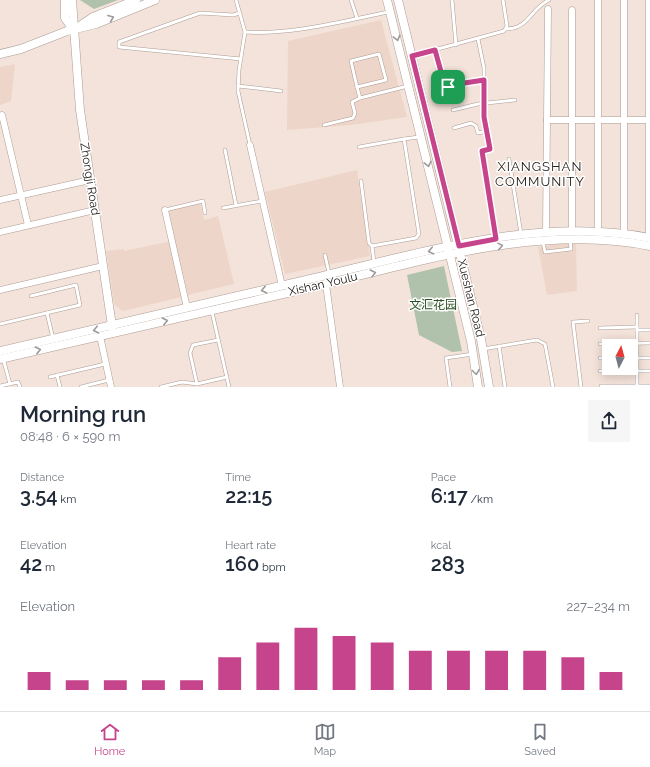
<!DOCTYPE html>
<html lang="en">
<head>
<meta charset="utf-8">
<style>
	body { margin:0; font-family:Raleway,"Noto Sans SC",sans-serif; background:#f6f6f7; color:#1f2937; height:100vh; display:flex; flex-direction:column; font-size:15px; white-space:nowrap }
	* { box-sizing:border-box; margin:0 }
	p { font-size:13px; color:#747a83 }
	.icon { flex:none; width:22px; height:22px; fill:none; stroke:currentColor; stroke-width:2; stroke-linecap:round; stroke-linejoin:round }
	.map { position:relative; height:387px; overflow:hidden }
	.drawer { display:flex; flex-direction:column; background:#fff; flex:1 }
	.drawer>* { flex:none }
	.needle { width:26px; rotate:6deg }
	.fabs { position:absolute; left:602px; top:339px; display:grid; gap:8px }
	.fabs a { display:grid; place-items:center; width:36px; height:36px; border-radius:0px; background:#fff; box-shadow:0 2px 10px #0003; font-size:20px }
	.pin { position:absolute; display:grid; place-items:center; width:34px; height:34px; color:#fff; margin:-17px; border-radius:8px; box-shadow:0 2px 6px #0006 }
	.round { display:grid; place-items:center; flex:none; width:42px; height:42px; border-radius:0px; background:#f6f6f7 }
	.summary { display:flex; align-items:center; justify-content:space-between; height:68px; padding:0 20px }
	h1 { font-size:22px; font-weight:600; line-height:30px }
	.figures { display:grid; grid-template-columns:repeat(3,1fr); gap:6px; height:68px; padding:4px 20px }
	.figures div { display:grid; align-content:center }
	.figures b { font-size:20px; font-weight:600 }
	.figures small { font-size:11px; font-weight:400 }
	.figures p { font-size:11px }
	.chart { height:112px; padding:8px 20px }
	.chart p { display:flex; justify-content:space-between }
	.chart svg { width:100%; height:72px; margin-top:4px; stroke:#c6448b; stroke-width:6 }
	.tabs { display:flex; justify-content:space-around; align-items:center; height:56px; border-top:1px solid #e0e1e3; background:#fff; font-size:11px; color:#747a83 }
	.tabs a { display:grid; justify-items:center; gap:2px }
	.tabs .current { color:#c6448b }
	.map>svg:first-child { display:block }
	.built { fill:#eed5c9 }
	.green { fill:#b0c2ac }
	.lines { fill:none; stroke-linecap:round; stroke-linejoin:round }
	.lane-casing { stroke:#ac9c94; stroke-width:4 }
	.street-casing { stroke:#ac9c94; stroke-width:7 }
	.secondary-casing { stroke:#ac9c94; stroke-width:9 }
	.lane { stroke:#fff; stroke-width:3 }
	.street { stroke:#fff; stroke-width:6 }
	.secondary { stroke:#fff; stroke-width:8 }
	.oneway { stroke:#9d9b99 }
	.route-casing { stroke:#fff; stroke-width:8 }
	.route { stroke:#c6448b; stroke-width:5 }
	.labels { text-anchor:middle; stroke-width:3; stroke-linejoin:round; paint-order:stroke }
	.street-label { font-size:12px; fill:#26201d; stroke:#fff }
	.park-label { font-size:12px; fill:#294f20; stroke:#fff }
	.neighbourhood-label { font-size:13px; letter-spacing:1px; fill:#26201d; stroke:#fff }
</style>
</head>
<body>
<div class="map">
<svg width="650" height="387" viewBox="0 0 650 387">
	<rect width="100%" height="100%" fill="#f4e3da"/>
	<g class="built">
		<path d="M381 20 407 117 351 125 287 130 288 41Z"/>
		<path d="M15 64 11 101 0 105V67Z"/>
		<path d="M357 170 370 256 285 274 265 192Z"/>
		<path d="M200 203 204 220 218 216 234 284 188 295 168 211Z"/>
		<path d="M172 241 186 296 123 311 114 304 106 251 124 249V251Z"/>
		<path d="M561 244H576L577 291 547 295 538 247Z"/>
	</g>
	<g class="green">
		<path d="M80 0H118L94 9Z"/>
		<path d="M444 266 462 351 452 352 419 335 407 275Z"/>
	</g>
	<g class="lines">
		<defs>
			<g id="lane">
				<path d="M236 0 245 32 239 70 238 91 250 145"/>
				<path d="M351 0 357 18"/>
				<path d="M452 0 456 45"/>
				<path d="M240 13 233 15 200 13 119 42V47L241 59"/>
				<path d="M506 29C530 28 530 9 549 0"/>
				<path d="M245 32C293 35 342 21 389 12"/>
				<path d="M478 39 484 68V117L490 149"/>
				<path d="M435 50 445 86 484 80"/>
				<path d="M379 54 386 80 357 87 351 61Z"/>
				<path d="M412 56 504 31 507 26 503 0"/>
				<path d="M238 86 281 91"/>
				<path d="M357 87 360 98 408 86"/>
				<path d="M453 110 478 104 515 100"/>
				<path d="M324 125 353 118 355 113 352 102 360 98"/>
				<path d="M454 128 471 123 476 126 478 133 487 131"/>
				<path d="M359 147 404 139"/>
				<path d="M225 150 236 205"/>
				<path d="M509 159 521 234"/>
				<path d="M361 181 369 243 372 246"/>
				<path d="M223 208 262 201"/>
				<path d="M165 210 203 201 205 213"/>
				<path d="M543 242 545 252 571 249 570 240"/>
				<path d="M325 255 329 273"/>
				<path d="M374 262 372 246 416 238 419 234 404 139 419 137"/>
				<path d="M212 312 229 387"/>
				<path d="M47 313 53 339"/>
				<path d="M0 324 80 305 76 285 31 296"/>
				<path d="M600 328 637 327"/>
				<path d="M637 330H650"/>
				<path d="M600 344 650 343"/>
				<path d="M499 346 505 387"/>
				<path d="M483 349 537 340 545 344 553 387"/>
				<path d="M3 358 10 384"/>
				<path d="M600 358H609"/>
				<path d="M631 358H650"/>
				<path d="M600 371H650"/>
				<path d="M57 375 60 387"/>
				<path d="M50 377 105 364"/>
				<path d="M197 384 190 353 193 345 218 340"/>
				<path d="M0 386 18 382 20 387"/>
				<path d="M601 386H650"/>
				<path d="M81 387 109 380"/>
				<path d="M161 387 182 382 197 384 227 377"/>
				<path d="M450 387 446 358 473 354"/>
				<path d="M581 387 573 322 588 321"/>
				<path d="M637 387V315"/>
			</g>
			<g id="street">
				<path d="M624 0V234"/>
				<path d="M649 0V238"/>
				<path d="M2 115 28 225"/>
				<path d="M547 120H650"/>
				<path d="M250 145 282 286"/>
				<path d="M490 149 482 151 496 239"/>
				<path d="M0 200 90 180"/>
				<path d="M165 210 187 308"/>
				<path d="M572 230V10"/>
				<path d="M546 231 548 9"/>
				<path d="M598 231V1"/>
				<path d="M0 232 95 210"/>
				<path d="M326 284 340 387"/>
				<path d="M0 290 103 266"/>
				<path d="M100 336 111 387"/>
			</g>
			<g id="secondary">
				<path d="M65 0V18L72 28"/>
				<path d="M72 0 80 110 112 326"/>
				<path d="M387 0 471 341 478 387"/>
				<path d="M398 0 481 339 489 387"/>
				<path d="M81 25 93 17 136 0"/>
				<path d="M0 54 21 49 67 31 96 24 155 0"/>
				<path d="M0 351C101 327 202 305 302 281 413 255 537 215 650 238"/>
				<path d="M0 359C102 336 204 313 305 289 414 263 539 223 650 246"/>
			</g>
		</defs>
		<use href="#lane" class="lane-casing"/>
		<use href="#street" class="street-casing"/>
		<use href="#secondary" class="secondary-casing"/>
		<use href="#lane" class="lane"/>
		<use href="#street" class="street"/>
		<use href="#secondary" class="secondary"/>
	</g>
	<defs><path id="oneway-chevron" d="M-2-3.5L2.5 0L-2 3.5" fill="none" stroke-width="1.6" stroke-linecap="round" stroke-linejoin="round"/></defs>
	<g class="oneway">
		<use href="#oneway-chevron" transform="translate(111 18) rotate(-22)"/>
		<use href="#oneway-chevron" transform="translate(397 38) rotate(75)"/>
		<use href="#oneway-chevron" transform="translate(428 164) rotate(76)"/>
		<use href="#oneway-chevron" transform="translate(500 246) rotate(-10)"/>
		<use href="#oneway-chevron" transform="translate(431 251) rotate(168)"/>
		<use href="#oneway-chevron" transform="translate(373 273) rotate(-14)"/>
		<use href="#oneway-chevron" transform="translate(264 290) rotate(167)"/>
		<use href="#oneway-chevron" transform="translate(165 321) rotate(-13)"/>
		<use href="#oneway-chevron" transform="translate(96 330) rotate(168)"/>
		<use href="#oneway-chevron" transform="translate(38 350) rotate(-13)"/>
		<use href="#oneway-chevron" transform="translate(476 372) rotate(82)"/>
	</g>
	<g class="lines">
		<defs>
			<path id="route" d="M435 50 445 86 484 80V117L490 149 482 151 496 239 459 246 412 56Z"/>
		</defs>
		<use href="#route" class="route-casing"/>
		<use href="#route" class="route"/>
	</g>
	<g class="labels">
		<g class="street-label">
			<text transform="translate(90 179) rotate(81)" y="4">Zhongji Road</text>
			<text transform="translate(323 284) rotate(-13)" y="4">Xishan Youlu</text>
			<text transform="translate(471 298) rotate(76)" y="4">Xueshan Road</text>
		</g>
		<g class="park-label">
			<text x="433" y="309">文汇花园</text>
		</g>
		<g class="neighbourhood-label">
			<text x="540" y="171">XIANGSHAN<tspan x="540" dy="15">COMMUNITY</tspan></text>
		</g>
	</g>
</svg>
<div class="fabs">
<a><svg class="needle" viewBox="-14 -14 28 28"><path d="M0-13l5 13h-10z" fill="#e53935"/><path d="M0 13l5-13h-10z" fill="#747a83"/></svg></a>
</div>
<div class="pin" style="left:448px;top:87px;background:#1e9e55"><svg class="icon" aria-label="arrive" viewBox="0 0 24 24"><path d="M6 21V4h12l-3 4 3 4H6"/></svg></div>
</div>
<section class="drawer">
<div class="summary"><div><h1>Morning run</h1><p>08:48 · 6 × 590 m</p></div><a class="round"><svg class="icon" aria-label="share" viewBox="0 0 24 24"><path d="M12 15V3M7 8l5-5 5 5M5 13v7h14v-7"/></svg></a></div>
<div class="figures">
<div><p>Distance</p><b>3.54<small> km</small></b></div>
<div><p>Time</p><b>22:15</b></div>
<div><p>Pace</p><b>6:17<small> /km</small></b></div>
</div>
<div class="figures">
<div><p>Elevation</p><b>42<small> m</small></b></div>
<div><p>Heart rate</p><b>160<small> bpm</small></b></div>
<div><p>kcal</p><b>283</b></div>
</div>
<div class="chart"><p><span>Elevation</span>227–234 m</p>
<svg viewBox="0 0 160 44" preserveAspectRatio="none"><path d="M5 44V33M15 44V38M25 44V38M35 44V38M45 44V38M55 44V24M65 44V15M75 44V6M85 44V11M95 44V15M105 44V20M115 44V20M125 44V20M135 44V20M145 44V24M155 44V33"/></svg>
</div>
</section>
<nav class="tabs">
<a class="current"><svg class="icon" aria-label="home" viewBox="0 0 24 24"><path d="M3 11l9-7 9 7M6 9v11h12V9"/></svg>Home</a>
<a><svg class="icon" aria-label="map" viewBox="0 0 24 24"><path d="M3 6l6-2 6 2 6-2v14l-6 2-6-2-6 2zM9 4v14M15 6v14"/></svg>Map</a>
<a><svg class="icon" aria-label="saved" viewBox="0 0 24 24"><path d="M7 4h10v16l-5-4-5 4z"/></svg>Saved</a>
</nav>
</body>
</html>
